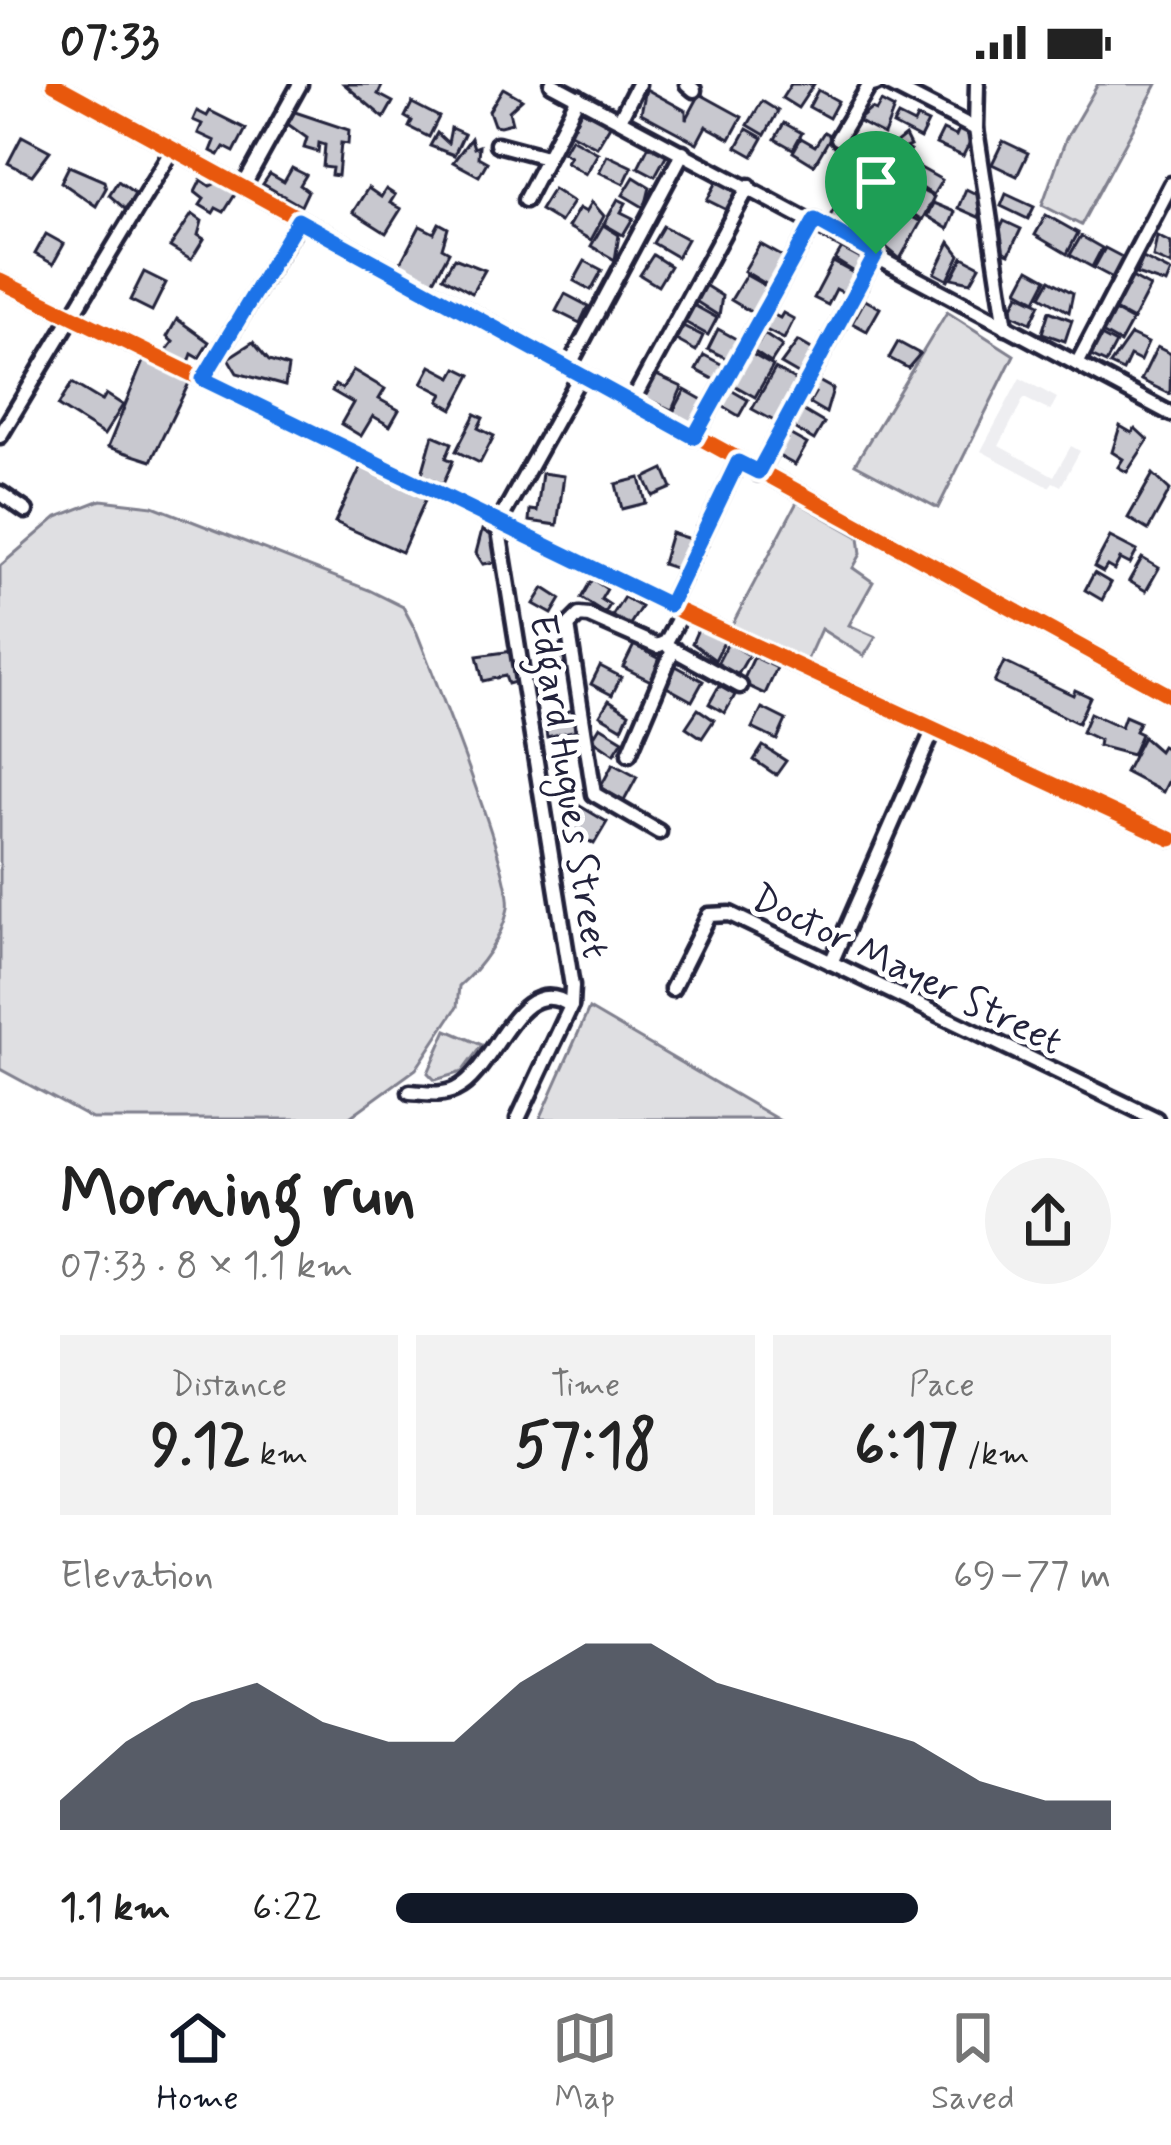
<!DOCTYPE html>
<html lang="en">
<head>
<meta charset="utf-8">
<style>
	body { margin:0; font-family:Mynerve,sans-serif; background:#f2f2f2; color:#222; height:100vh; display:flex; flex-direction:column; font-size:45px; white-space:nowrap }
	* { box-sizing:border-box; margin:0 }
	p { font-size:39px; color:#767676 }
	.icon { flex:none; width:66px; height:66px; fill:none; stroke:currentColor; stroke-width:2; stroke-linecap:round; stroke-linejoin:round }
	.map { position:relative; height:1035px; overflow:hidden }
	.details { display:flex; flex-direction:column; background:#fff; flex:1 }
	.details>* { flex:none }
	.pin { position:absolute; display:grid; place-items:center; width:102px; height:102px; color:#fff; margin:-123px -51px; border-radius:50% 50% 50% 0; rotate:-45deg; box-shadow:0 0 12px #0007 }
	.pin .icon { rotate:45deg }
	.round { display:grid; place-items:center; flex:none; width:126px; height:126px; border-radius:63px; background:#f2f2f2 }
	.headline { display:flex; align-items:center; justify-content:space-between; height:204px; padding:0 60px }
	h1 { font-size:66px; font-weight:800; line-height:90px }
	.stats { display:grid; grid-template-columns:repeat(3,1fr); gap:18px; height:204px; padding:12px 60px }
	.stats div { display:grid; align-content:center; border-radius:0px; background:#f2f2f2; text-align:center }
	.stats b { font-size:60px; font-weight:800 }
	.stats small { font-size:33px; font-weight:400 }
	.stats p { font-size:33px }
	.chart { height:336px; padding:24px 60px }
	.chart p { display:flex; justify-content:space-between }
	.chart svg { width:100%; height:216px; margin-top:12px; fill:#111827; opacity:.7 }
	ul { padding:0 60px; list-style:none; font-size:39px }
	li { display:grid; grid-template-columns:192px 144px 1fr; align-items:center; height:90px }
	li i { height:30px; border-radius:15px; background:#111827 }
	.status { display:flex; justify-content:space-between; align-items:center; height:84px; padding:0 60px; background:#fff; direction:ltr }
	.status svg { height:33px; fill:currentColor }
	.dock { display:flex; justify-content:space-around; align-items:center; height:168px; border-top:3px solid #e0e0e0; background:#fff; font-size:33px; color:#767676 }
	.dock a { display:grid; justify-items:center; gap:6px }
	.dock .current { color:#111827 }
	.map>svg:first-child { display:block }
	.built { fill:#eeeef1 }
	.green { fill:#dfdfe2; stroke:#80808e; stroke-width:3 }
	.building { fill:#c8c8cf; stroke:#22223b; stroke-width:3 }
	.lines { fill:none; stroke-linecap:round; stroke-linejoin:round }
	.street-casing { stroke:#22223b; stroke-width:21 }
	.street { stroke:#fff; stroke-width:12 }
	.cycleway-casing { stroke:#fff; stroke-width:22 }
	.cycleway { stroke:#e8590c; stroke-width:15 }
	.route-casing { stroke:#fff; stroke-width:24 }
	.route { stroke:#1a73e8; stroke-width:15 }
	.labels { text-anchor:middle; stroke-width:10; stroke-linejoin:round; paint-order:stroke }
	.street-label { font-size:39px; fill:#22223b; stroke:#fff }
</style>
</head>
<body>
<div class="status"><b>07:33</b><svg viewBox="0 0 49 12"><path d="M0 12V9h3v3zM5 12V6h3v6zM10 12V3h3v9zM15 12V0h3v12zM26 1h20v11H26zM47 4h2v5h-2z"/></svg></div>
<div class="map">
<svg width="1171" height="1035" viewBox="0 0 1171 1035">
	<rect width="100%" height="100%" fill="#fff"/>
	<filter id="ink" filterUnits="userSpaceOnUse"><feTurbulence type="fractalNoise" baseFrequency=".00833" numOctaves="2"/><feDisplacementMap in="SourceGraphic" scale="24" xChannelSelector="R" yChannelSelector="G"/><feConvolveMatrix kernelMatrix="1 2 1 2 8 2 1 2 1" color-interpolation-filters="sRGB"/></filter>
	<g filter="url(#ink)">
		<path class="built" d="M1020 294 1057 314 1050 327 1024 314 999 362 1054 392 1071 362 1080 367 1061 402 1053 398 1049 403 981 367Z"/>
		<g class="green">
			<path d="M1098 0H1157L1081 141 1042 121 1066 55Z"/>
			<path d="M947 228 1014 271 938 424 855 380Z"/>
			<path d="M101 416 153 422 369 506 403 523 417 549C434 593 514 791 508 824 503 853 480 884 459 902L457 923 416 985 347 1035H92L0 985V482L57 433Z"/>
			<path d="M797 418 859 453 861 470 853 484 873 498 849 541 876 553 864 572 821 545 807 576 732 541Z"/>
			<path d="M589 925 777 1035H540Z"/>
			<path d="M447 946 482 961 462 988 435 996 428 989Z"/>
		</g>
		<g class="building">
			<path d="M344 0H383L378 10 393 18 384 34Z"/>
			<path d="M791 0H814L798 24 782 14Z"/>
			<path d="M503 4 522 15 509 27 512 39 500 42 494 41 489 27Z"/>
			<path d="M646 5 686 27V36L700 10 742 33 730 55 706 42 697 59 641 29Z"/>
			<path d="M818 6 838 17 829 34 809 23Z"/>
			<path d="M762 17 778 27 765 51 748 41Z"/>
			<path d="M881 18 894 25 884 51 857 37 871 25 876 27Z"/>
			<path d="M412 19 439 33 429 53 409 43 412 37 405 33Z"/>
			<path d="M583 22 612 38 597 63 570 49Z"/>
			<path d="M197 27 207 32 210 27 246 45 234 68 224 63 219 71 211 67 215 57 198 49 202 40 193 36Z"/>
			<path d="M292 27 349 46 348 60 341 59 338 92 331 91 332 84 323 83 325 61 319 59 318 68 304 64 307 54 285 38Z"/>
			<path d="M898 32 914 40 917 34 928 39 920 55 893 41Z"/>
			<path d="M784 39 802 49 793 65 775 55Z"/>
			<path d="M451 44 464 50 454 71 430 62 437 49 448 59Z"/>
			<path d="M747 45 763 54 753 72 737 63Z"/>
			<path d="M959 45 973 52 963 72 936 60 943 46 956 52Z"/>
			<path d="M824 48 831 52 814 81 793 68 801 54 815 62Z"/>
			<path d="M22 52 50 67 32 91 8 79Z"/>
			<path d="M905 52 910 62 905 64 910 67 897 86 881 71Z"/>
			<path d="M471 54 474 64 479 62 478 73 487 78 479 92 453 78Z"/>
			<path d="M571 54 598 69 586 90 566 78 570 72 563 68Z"/>
			<path d="M1003 57 1028 69 1017 92 992 80Z"/>
			<path d="M650 59 668 68 655 92 638 83Z"/>
			<path d="M607 71 632 83 624 100 599 88Z"/>
			<path d="M846 75 863 80 858 101 834 87Z"/>
			<path d="M69 82 104 97 106 104 96 122 61 98Z"/>
			<path d="M917 82 942 96 933 111 909 96Z"/>
			<path d="M292 84 306 91 300 101 308 107 301 122 263 100 270 90 284 98Z"/>
			<path d="M875 85 902 100 898 109 890 104 885 114 865 103Z"/>
			<path d="M634 93 650 103 645 124 623 111Z"/>
			<path d="M719 94 743 107 731 128 707 116Z"/>
			<path d="M201 96 210 102 221 97 236 109 224 128 216 124 213 129 200 121 204 115 195 108Z"/>
			<path d="M118 97 136 110 125 125 109 111Z"/>
			<path d="M849 98 862 105 841 142 829 134Z"/>
			<path d="M909 100 934 113 922 136 898 120Z"/>
			<path d="M368 104 381 113 386 105 395 111 390 119 401 125 386 149 353 128Z"/>
			<path d="M553 105 573 118 560 138 540 126Z"/>
			<path d="M966 105 984 114 978 133 958 124Z"/>
			<path d="M1006 110 1034 123 1028 135 1001 122Z"/>
			<path d="M618 115 626 119 621 128 633 134 623 151 604 140Z"/>
			<path d="M592 118 604 132 591 156 568 143 579 124 586 128Z"/>
			<path d="M933 119 955 128 948 145 927 132Z"/>
			<path d="M892 122 921 138 900 175 874 153Z"/>
			<path d="M192 130 202 137 198 151 204 155 191 176 170 163Z"/>
			<path d="M1046 131 1078 149 1067 170 1035 151Z"/>
			<path d="M1004 137 1021 145 1009 170 999 166 996 153Z"/>
			<path d="M439 139 448 144 442 164 449 168 433 198 400 180 420 142 434 149Z"/>
			<path d="M603 141 619 151 615 176 591 162Z"/>
			<path d="M663 142 687 155 677 173 653 159Z"/>
			<path d="M46 150 64 160 53 180 35 170Z"/>
			<path d="M1081 152 1102 164 1092 183 1070 171Z"/>
			<path d="M1157 152 1171 159V181L1153 173Z"/>
			<path d="M950 158 960 171 948 196 935 189Z"/>
			<path d="M760 160 787 175 771 203 744 187Z"/>
			<path d="M844 161 865 174 856 189 835 176Z"/>
			<path d="M1105 164 1126 175 1115 195 1094 184Z"/>
			<path d="M653 171 670 182 658 202 640 191Z"/>
			<path d="M963 173 980 182 971 198 952 194Z"/>
			<path d="M454 174 485 186 472 209 443 193Z"/>
			<path d="M1143 174 1171 188 1166 200 1136 190Z"/>
			<path d="M585 177 602 186 591 206 574 197Z"/>
			<path d="M833 178 857 191 846 210 836 205 828 221 814 214Z"/>
			<path d="M1029 185 1047 195 1036 216 1018 206Z"/>
			<path d="M144 188 166 199 152 227 130 216Z"/>
			<path d="M746 191 771 205 756 231 731 216Z"/>
			<path d="M1130 192 1150 203 1133 236 1113 225Z"/>
			<path d="M1050 196 1073 209 1069 228 1041 212Z"/>
			<path d="M703 200 722 212 719 232 694 216Z"/>
			<path d="M565 210 588 222 580 239 556 227Z"/>
			<path d="M1019 210 1040 220 1031 239 1010 229Z"/>
			<path d="M865 216 880 224 867 247 852 239Z"/>
			<path d="M690 219 717 234 708 251 681 236Z"/>
			<path d="M1049 227 1072 236 1065 257 1042 249Z"/>
			<path d="M1114 227 1132 237 1120 259 1102 249Z"/>
			<path d="M783 229 794 235 784 255 764 245 772 230 780 234Z"/>
			<path d="M177 235 209 258 199 274 192 270 188 281 166 267 173 258 167 253Z"/>
			<path d="M681 241 703 252 696 267 674 255Z"/>
			<path d="M718 245 738 256 728 275 708 265Z"/>
			<path d="M764 250 782 262 771 279 753 267Z"/>
			<path d="M1099 251 1116 260 1106 279 1089 271Z"/>
			<path d="M1131 251 1148 259 1140 277 1130 272 1123 287 1110 281Z"/>
			<path d="M798 257 815 267 800 291 781 280Z"/>
			<path d="M253 258 269 277 288 283 285 302 237 289 228 274Z"/>
			<path d="M898 258 920 270 908 284 889 274Z"/>
			<path d="M1157 263 1171 270 1170 310 1141 296Z"/>
			<path d="M750 269 773 282 755 313 732 300Z"/>
			<path d="M704 271 723 281 715 296 696 286Z"/>
			<path d="M144 275 191 295 151 377 108 363Z"/>
			<path d="M431 282 452 293 457 284 471 291 453 325 439 317 443 310 422 299Z"/>
			<path d="M775 285 798 298 776 338 752 325Z"/>
			<path d="M353 286 385 305 379 315 399 326 390 342 373 332 361 352 341 340 353 319 332 307 335 301 342 305Z"/>
			<path d="M654 290 682 303 672 326 644 313Z"/>
			<path d="M813 294 833 305 826 329 809 319 815 309 807 304Z"/>
			<path d="M72 299 102 317 106 310 123 321 104 351 58 322Z"/>
			<path d="M729 305 748 316 739 332 719 320Z"/>
			<path d="M685 306 708 319 693 345 671 332Z"/>
			<path d="M802 326 824 339 814 356 792 343Z"/>
			<path d="M475 330 483 334 478 344 494 352 480 379 456 367Z"/>
			<path d="M1120 342 1132 349 1135 344 1148 356 1127 388 1118 383 1123 375 1112 368Z"/>
			<path d="M789 350 807 360 795 381 777 371Z"/>
			<path d="M433 351 452 359 446 374 453 377 443 400 422 390Z"/>
			<path d="M362 380 428 410 402 468 335 438Z"/>
			<path d="M664 385 672 404 653 412 645 394Z"/>
			<path d="M542 389 564 392 557 441 529 437 530 426 537 427Z"/>
			<path d="M1153 390 1170 406 1148 446 1128 434Z"/>
			<path d="M640 394 646 419 622 425 616 400Z"/>
			<path d="M482 446 499 456 503 477 483 480 476 469Z"/>
			<path d="M671 449 690 455 681 486 662 480Z"/>
			<path d="M1110 453 1137 467 1130 480 1120 475 1114 486 1107 482 1103 488 1094 483Z"/>
			<path d="M1142 474 1159 484 1146 507 1129 497Z"/>
			<path d="M1094 489 1111 499 1102 516 1085 506Z"/>
			<path d="M592 495 607 505 601 515 610 521 605 529 581 514Z"/>
			<path d="M544 504 561 515 552 530 534 520Z"/>
			<path d="M624 513 641 523 629 542 612 532Z"/>
			<path d="M699 543 725 556 715 576 692 559Z"/>
			<path d="M728 559 749 571 737 592 717 580Z"/>
			<path d="M564 561 566 580 545 582 543 563Z"/>
			<path d="M634 561 664 577 653 598 623 583Z"/>
			<path d="M513 567 519 597 508 600 505 592 483 597 477 572Z"/>
			<path d="M754 573 777 584 765 610 742 599Z"/>
			<path d="M1004 578 1073 611 1075 606 1090 613 1078 639 994 599Z"/>
			<path d="M674 581 703 597 692 617 663 601Z"/>
			<path d="M600 582 621 593 612 611 591 600Z"/>
			<path d="M719 602 735 611 725 629 709 620Z"/>
			<path d="M609 616 629 629 622 644 600 631Z"/>
			<path d="M762 624 786 636 777 656 752 644Z"/>
			<path d="M698 625 714 636 702 654 686 643Z"/>
			<path d="M574 626 577 646 547 653 544 632Z"/>
			<path d="M1090 629 1121 643 1125 632 1139 638 1135 647 1141 650 1132 671 1098 662 1099 656 1082 648Z"/>
			<path d="M600 642 623 656 614 670 592 655Z"/>
			<path d="M1143 653 1159 667 1162 662 1171 667V692L1163 708 1125 688Z"/>
			<path d="M763 662 786 677 776 691 754 676Z"/>
			<path d="M613 680 637 693 624 717 600 704Z"/>
			<path d="M580 722 607 738 594 760 567 744Z"/>
		</g>
		<g class="lines">
			<defs>
				<g id="street">
					<path d="M54 0 1171 612"/>
					<path d="M552 0 1171 330"/>
					<path d="M687 0 694 6"/>
					<path d="M888 0 976 45"/>
					<path d="M977 0 976 45 1006 243"/>
					<path d="M620 35 638 0"/>
					<path d="M838 54 869 2 876 0"/>
					<path d="M497 60 546 73"/>
					<path d="M243 103 300 0"/>
					<path d="M525 116 578 13"/>
					<path d="M0 197 682 528 1171 755"/>
					<path d="M1077 280 1171 100"/>
					<path d="M569 282 683 68"/>
					<path d="M203 295 299 136"/>
					<path d="M632 318 749 102"/>
					<path d="M0 352 172 66"/>
					<path d="M694 353 815 136"/>
					<path d="M758 389 876 170"/>
					<path d="M0 409 26 427"/>
					<path d="M669 521 738 378"/>
					<path d="M669 563 740 602"/>
					<path d="M629 670 673 566"/>
					<path d="M659 748 594 710 568 542 579 531 589 532 657 562 666 558 682 528"/>
					<path d="M831 879 933 647"/>
					<path d="M672 905 709 831 730 830 1156 1035"/>
					<path d="M410 1008C426 1009 442 1012 456 1005 495 987 518 884 571 922"/>
					<path d="M518 1035 571 922 572 902 498 440 582 289"/>
				</g>
			</defs>
			<use href="#street" class="street-casing"/>
			<use href="#street" class="street"/>
			<defs>
				<g id="cycleway">
					<path d="M54 0 1171 612"/>
					<path d="M0 197 682 528 1171 755"/>
				</g>
			</defs>
			<use href="#cycleway" class="cycleway-casing"/>
			<use href="#cycleway" class="cycleway"/>
		</g>
	</g>
	<g class="lines" filter="url(#ink)">
		<defs>
			<path id="route" d="M298 136 694 353 815 136 876 170 758 388 738 378 669 521 203 295Z"/>
		</defs>
		<use href="#route" class="route-casing"/>
		<use href="#route" class="route"/>
	</g>
	<g class="labels">
		<g class="street-label">
			<text transform="translate(571 702) rotate(81)" y="14">Edgard Hugues Street</text>
			<text transform="translate(908 884) rotate(26)" y="14">Doctor Mayer Street</text>
		</g>
	</g>
</svg>
<div class="pin" style="left:876px;top:170px;background:#1e9e55"><svg class="icon" aria-label="arrive" viewBox="0 0 24 24"><path d="M6 21V4h12l-3 4 3 4H6"/></svg></div>
</div>
<section class="details">
<div class="headline"><div><h1>Morning run</h1><p>07:33 · 8 × 1.1 km</p></div><a class="round"><svg class="icon" aria-label="share" viewBox="0 0 24 24"><path d="M12 15V3M7 8l5-5 5 5M5 13v7h14v-7"/></svg></a></div>
<div class="stats">
<div><p>Distance</p><b>9.12<small> km</small></b></div>
<div><p>Time</p><b>57:18</b></div>
<div><p>Pace</p><b>6:17<small> /km</small></b></div>
</div>
<div class="chart"><p><span>Elevation</span>69–77 m</p>
<svg viewBox="0 0 160 44" preserveAspectRatio="none"><path d="M0 44V38L10 26L20 18L30 14L40 22L50 26L60 26L70 14L80 6L90 6L100 14L110 18L120 22L130 26L140 34L150 38L160 38V44z"/></svg>
</div>
<ul>
<li><b>1.1 km</b>6:22<i style="width:73%"></i></li>
</ul>
</section>
<nav class="dock">
<a class="current"><svg class="icon" aria-label="home" viewBox="0 0 24 24"><path d="M3 11l9-7 9 7M6 9v11h12V9"/></svg>Home</a>
<a><svg class="icon" aria-label="map" viewBox="0 0 24 24"><path d="M3 6l6-2 6 2 6-2v14l-6 2-6-2-6 2zM9 4v14M15 6v14"/></svg>Map</a>
<a><svg class="icon" aria-label="saved" viewBox="0 0 24 24"><path d="M7 4h10v16l-5-4-5 4z"/></svg>Saved</a>
</nav>
</body>
</html>
